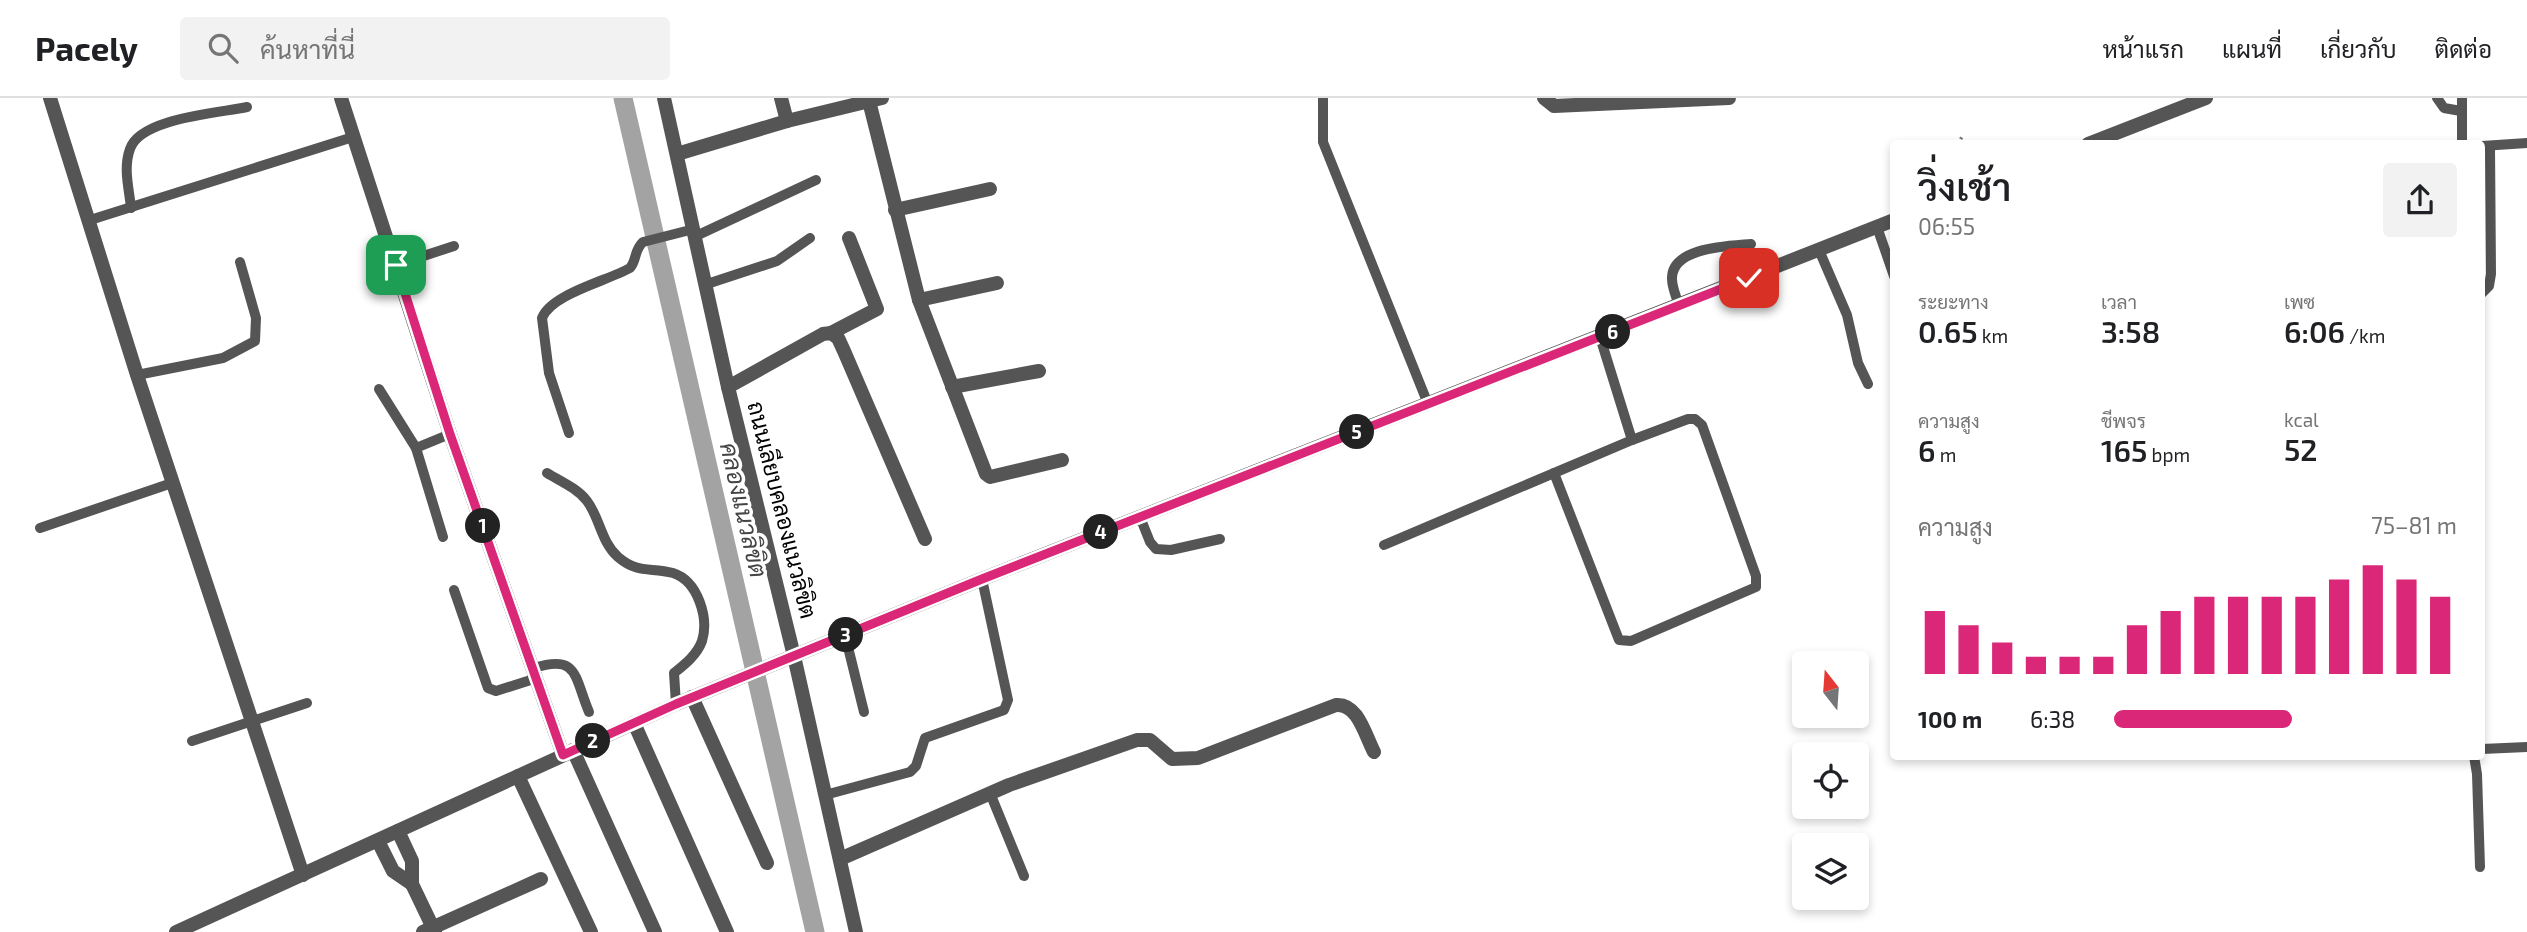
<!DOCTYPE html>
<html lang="th">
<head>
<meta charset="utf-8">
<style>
	body { margin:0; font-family:"Exo 2",Sarabun,sans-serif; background:#f2f2f2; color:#202124; height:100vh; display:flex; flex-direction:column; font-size:26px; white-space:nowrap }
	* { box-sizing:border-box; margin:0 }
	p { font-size:23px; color:#757577 }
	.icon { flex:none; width:38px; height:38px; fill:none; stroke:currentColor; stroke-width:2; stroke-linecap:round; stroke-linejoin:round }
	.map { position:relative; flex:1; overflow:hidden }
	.panel { position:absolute; left:1890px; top:42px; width:595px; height:620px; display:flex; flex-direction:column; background:#fff; border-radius:7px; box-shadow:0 4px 10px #0003 }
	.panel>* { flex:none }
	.needle { width:46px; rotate:343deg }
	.fabs { position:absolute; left:1792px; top:553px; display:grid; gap:14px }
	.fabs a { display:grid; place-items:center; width:77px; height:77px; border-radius:7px; background:#fff; box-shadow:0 4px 10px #0003; font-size:35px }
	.pin { position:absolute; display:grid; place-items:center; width:60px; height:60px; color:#fff; margin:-30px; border-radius:14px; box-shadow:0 4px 10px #0006 }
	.km { position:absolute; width:35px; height:35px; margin:-18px; border-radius:50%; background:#222; color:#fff; font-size:19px; line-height:35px; text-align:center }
	.round { display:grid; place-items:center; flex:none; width:74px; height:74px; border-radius:7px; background:#f2f2f2 }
	.summary { display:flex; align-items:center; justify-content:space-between; height:119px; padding:0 28px }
	h1 { font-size:38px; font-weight:600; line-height:52px }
	.stats { display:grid; grid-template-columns:repeat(3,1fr); gap:10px; height:119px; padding:7px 28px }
	.stats div { display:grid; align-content:center }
	.stats b { font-size:30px; font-weight:600 }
	.stats small { font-size:19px; font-weight:400 }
	.stats p { font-size:19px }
	.chart { height:196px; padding:14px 28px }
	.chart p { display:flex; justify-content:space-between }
	.chart svg { width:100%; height:126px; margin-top:7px; stroke:#db2777; stroke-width:6 }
	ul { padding:0 28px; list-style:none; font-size:23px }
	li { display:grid; grid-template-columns:112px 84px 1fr; align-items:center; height:52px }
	li i { height:18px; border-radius:9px; background:#db2777 }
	header { display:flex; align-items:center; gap:42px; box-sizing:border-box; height:98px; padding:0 35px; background:#fff; border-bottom:2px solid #e0e0e0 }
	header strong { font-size:33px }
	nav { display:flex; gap:38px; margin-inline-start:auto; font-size:24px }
	.search { width:490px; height:63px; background:#f2f2f2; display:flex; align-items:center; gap:18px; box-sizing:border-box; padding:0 24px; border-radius:7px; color:#757577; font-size:26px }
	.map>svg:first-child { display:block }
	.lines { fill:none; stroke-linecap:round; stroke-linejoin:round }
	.canal { stroke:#a3a3a3; stroke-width:19 }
	.path { stroke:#777; stroke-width:3.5; stroke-dasharray:2 3.5; stroke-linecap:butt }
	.lane { stroke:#555; stroke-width:10 }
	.street { stroke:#555; stroke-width:14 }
	.route-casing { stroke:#fff; stroke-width:14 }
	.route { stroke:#db2777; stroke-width:9 }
	.labels { text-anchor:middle; stroke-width:7; stroke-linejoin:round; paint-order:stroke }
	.street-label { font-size:23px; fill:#000; stroke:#fff }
	.water-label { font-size:24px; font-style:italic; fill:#444; stroke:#fff }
</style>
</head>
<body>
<header>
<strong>Pacely</strong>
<div class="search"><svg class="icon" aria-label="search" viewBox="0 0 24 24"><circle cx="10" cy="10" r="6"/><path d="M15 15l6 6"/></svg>ค้นหาที่นี่</div>
<nav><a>หน้าแรก</a><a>แผนที่</a><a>เกี่ยวกับ</a><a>ติดต่อ</a></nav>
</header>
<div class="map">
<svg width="2527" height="834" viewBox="0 0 2527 834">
	<rect width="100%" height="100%" fill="#fff"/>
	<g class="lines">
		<path class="canal" d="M623 0 815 834"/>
		<path class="path" d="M1958 46 1963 37"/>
		<g class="lane">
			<path d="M1323 0V44L1428 306"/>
			<path d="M2437 0 2444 10 2461 13"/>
			<path d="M2462 0V46"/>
			<path d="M2482 48 2527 45"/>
			<path d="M131 110C129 90 123 70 130 51 140 20 219 15 247 9"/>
			<path d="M87 123 353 39"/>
			<path d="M1877 129 1894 178"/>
			<path d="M696 138 816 82"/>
			<path d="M1819 152 1847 217 1858 265 1868 286"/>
			<path d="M396 167 454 148"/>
			<path d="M707 186 777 163 810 140"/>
			<path d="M2482 195 2489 188 2491 176 2490 48"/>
			<path d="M1679 207C1676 199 1672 189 1672 181 1671 149 1729 148 1751 146"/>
			<path d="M137 277 223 260 255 243 256 220 240 164"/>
			<path d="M379 291 416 350 450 336"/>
			<path d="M569 335 549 275 542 220C551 196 607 183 630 170 637 162 634 152 643 144L694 131"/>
			<path d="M416 350 443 439"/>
			<path d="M547 375C560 383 577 390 587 403 600 420 601 444 618 459 638 476 650 469 673 475 698 483 709 520 702 543 697 557 684 567 674 575L676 606"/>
			<path d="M1554 375 1619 542 1631 543 1756 489V478L1702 327 1695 321H1688L1632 342"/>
			<path d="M1140 419 1150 444 1156 451 1171 452 1220 441"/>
			<path d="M40 430 172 385"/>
			<path d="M1384 447 1632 342 1600 239"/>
			<path d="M454 492 488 590 496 593 537 580"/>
			<path d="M845 537 864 614"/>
			<path d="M534 570C578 556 574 578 589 614"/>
			<path d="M192 643 307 605"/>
			<path d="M2482 651 2527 649"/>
			<path d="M2474 658 2477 676 2480 769"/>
			<path d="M990 695 1024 778"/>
			<path d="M825 697 910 674 916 668 925 640 1004 612 1008 602 982 481"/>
		</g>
		<g class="street">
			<path d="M50 0 137 277 303 777"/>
			<path d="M341 0 450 336 563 657"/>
			<path d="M664 0 728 289 794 558 856 834"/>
			<path d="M781 0 787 23"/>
			<path d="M1544 0 1554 8 1729 0"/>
			<path d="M869 3 919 202 986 376 990 379 1062 362"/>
			<path d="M2088 46 2206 0"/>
			<path d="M677 56 787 23 882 0"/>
			<path d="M895 112 990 91"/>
			<path d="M919 202 997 185"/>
			<path d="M831 235 877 211 849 140"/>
			<path d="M728 289 823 236 831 235 838 240 844 253 925 441"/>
			<path d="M952 289 1039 273"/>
			<path d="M692 599 767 765"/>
			<path d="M634 625 727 834"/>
			<path d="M573 652 655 834"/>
			<path d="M518 678 591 834"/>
			<path d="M398 733 412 763V786L435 834"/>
			<path d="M378 743 393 773 412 786"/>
			<path d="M840 761 1009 687 1137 642H1150L1172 661 1198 660 1336 607C1358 605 1365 637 1374 654"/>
			<path d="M176 834 676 606 982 481 1894 122"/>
			<path d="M423 834 541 781"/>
		</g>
	</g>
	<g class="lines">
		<defs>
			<path id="route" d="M396 167 450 336 563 657 676 606 982 481 1749 180"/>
		</defs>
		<use href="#route" class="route-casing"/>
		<use href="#route" class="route"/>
	</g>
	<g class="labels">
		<g class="street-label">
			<text transform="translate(782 412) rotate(76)" y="8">ถนนเลียบคลองแนวลิขิต</text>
		</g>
		<g class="water-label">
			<text transform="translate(743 412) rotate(77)" y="8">คลองแนวลิขิต</text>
		</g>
	</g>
</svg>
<div class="fabs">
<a><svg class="needle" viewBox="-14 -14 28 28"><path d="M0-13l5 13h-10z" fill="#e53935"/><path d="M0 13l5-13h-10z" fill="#757577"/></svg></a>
<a><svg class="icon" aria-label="locate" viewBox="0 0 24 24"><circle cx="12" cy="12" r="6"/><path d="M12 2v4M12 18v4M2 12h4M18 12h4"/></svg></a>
<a><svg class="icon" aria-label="layers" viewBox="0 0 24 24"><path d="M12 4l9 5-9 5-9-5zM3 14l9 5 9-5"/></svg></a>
</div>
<div class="pin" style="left:396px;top:167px;background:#1e9e55"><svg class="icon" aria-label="arrive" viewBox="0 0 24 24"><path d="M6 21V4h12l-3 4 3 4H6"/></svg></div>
<div class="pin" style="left:1749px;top:180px;background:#d93025"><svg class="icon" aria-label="check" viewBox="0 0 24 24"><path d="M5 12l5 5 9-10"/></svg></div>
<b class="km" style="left:483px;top:428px">1</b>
<b class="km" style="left:593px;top:643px">2</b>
<b class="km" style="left:846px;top:537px">3</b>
<b class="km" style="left:1101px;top:434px">4</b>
<b class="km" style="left:1357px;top:334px">5</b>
<b class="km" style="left:1613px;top:234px">6</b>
<section class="panel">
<div class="summary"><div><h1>วิ่งเช้า</h1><p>06:55</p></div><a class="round"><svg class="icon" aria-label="share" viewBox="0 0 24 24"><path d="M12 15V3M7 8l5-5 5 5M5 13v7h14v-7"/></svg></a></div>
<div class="stats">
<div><p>ระยะทาง</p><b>0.65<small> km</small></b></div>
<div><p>เวลา</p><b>3:58</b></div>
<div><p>เพซ</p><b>6:06<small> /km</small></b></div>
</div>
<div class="stats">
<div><p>ความสูง</p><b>6<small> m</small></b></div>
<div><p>ชีพจร</p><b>165<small> bpm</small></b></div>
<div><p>kcal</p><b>52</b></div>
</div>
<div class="chart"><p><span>ความสูง</span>75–81 m</p>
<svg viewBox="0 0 160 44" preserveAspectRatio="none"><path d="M5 44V22M15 44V27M25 44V33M35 44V38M45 44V38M55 44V38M65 44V27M75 44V22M85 44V17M95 44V17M105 44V17M115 44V17M125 44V11M135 44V6M145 44V11M155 44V17"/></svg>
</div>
<ul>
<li><b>100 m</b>6:38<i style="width:52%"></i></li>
</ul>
</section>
</div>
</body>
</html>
